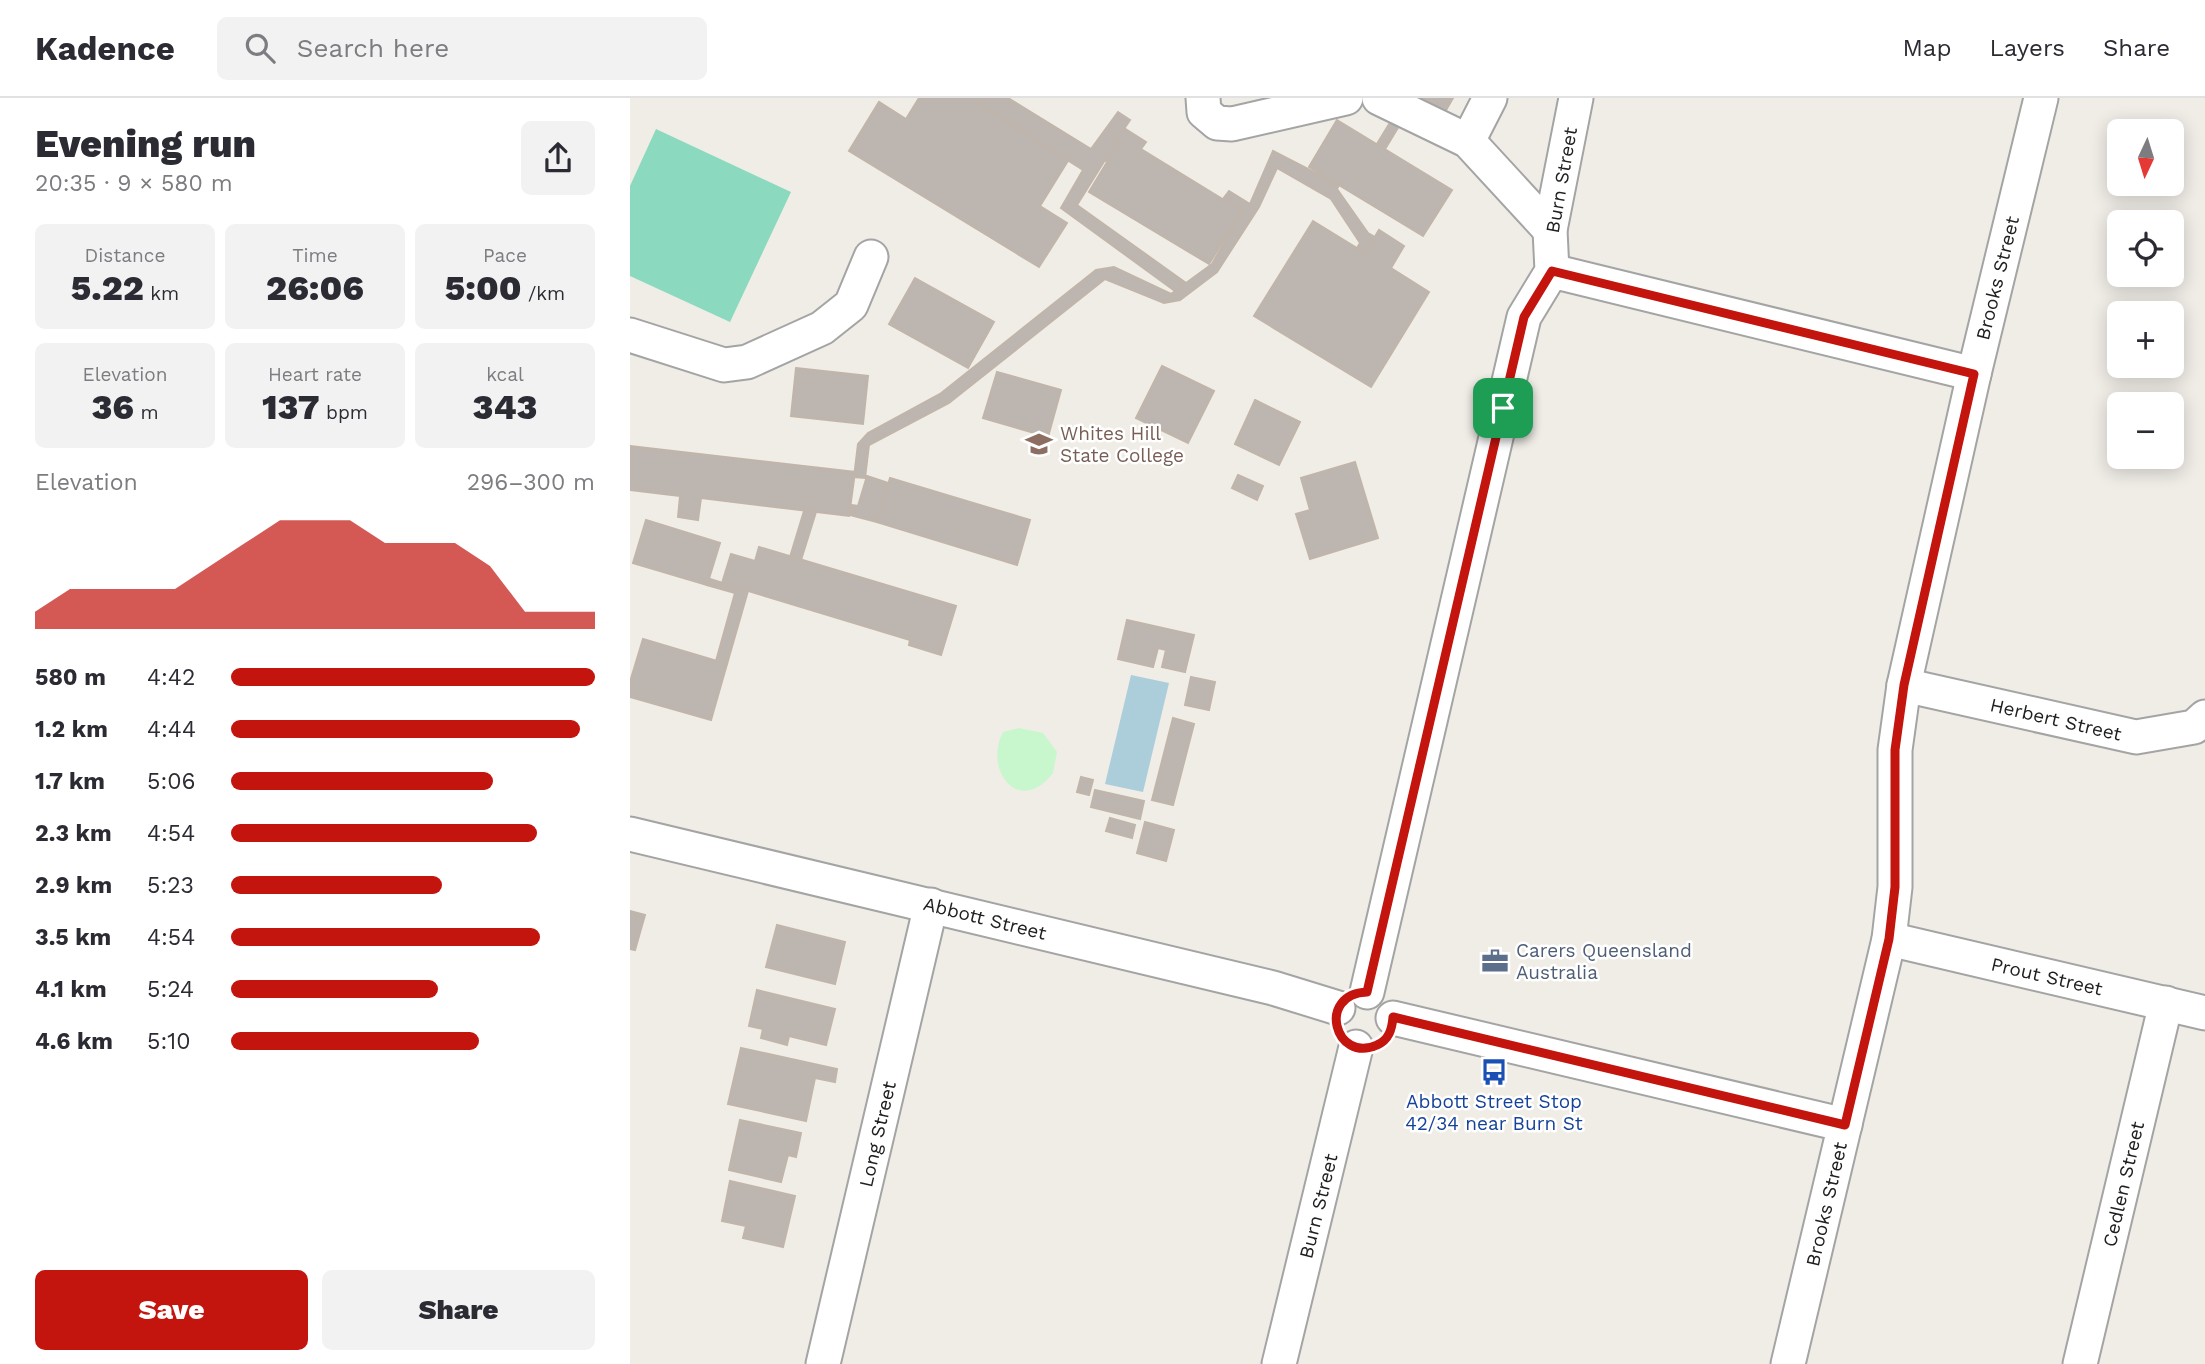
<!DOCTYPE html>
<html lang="en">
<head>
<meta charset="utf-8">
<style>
	body { margin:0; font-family:"Work Sans",sans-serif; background:#f2f2f3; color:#2b2b33; height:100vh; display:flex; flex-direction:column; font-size:26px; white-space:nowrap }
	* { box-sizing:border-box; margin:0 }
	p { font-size:23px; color:#7c7c81 }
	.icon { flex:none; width:38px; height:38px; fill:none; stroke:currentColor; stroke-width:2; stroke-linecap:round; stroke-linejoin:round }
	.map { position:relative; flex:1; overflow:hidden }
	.drawer { display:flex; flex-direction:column; background:#fff; width:630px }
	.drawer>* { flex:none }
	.needle { width:46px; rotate:184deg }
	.controls { position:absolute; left:1477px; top:21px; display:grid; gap:14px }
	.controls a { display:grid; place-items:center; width:77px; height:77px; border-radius:10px; background:#fff; box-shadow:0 4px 18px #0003; font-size:35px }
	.pin { position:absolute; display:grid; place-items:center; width:60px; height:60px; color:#fff; margin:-30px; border-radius:14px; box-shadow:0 4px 10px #0006 }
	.round { display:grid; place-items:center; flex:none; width:74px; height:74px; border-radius:10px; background:#f2f2f3 }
	.summary { display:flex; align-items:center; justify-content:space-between; height:119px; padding:0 35px }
	h1 { font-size:38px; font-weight:800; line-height:52px }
	.metrics { display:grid; grid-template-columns:repeat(3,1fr); gap:10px; height:119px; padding:7px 35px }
	.metrics div { display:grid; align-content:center; border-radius:10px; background:#f2f2f3; text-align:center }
	.metrics b { font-size:35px; font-weight:800 }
	.metrics small { font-size:19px; font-weight:400 }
	.metrics p { font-size:19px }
	.chart { height:196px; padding:14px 35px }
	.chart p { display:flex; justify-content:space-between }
	.chart svg { width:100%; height:126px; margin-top:7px; fill:#c3140e; opacity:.7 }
	.action { display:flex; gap:14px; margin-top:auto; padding:14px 35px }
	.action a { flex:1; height:80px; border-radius:10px; background:#c3140e; color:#fff; font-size:28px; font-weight:800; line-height:80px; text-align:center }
	.action a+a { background:#f2f2f3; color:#2b2b33 }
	ul { padding:0 35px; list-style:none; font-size:23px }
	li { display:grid; grid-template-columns:112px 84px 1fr; align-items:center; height:52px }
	li i { height:18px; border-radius:9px; background:#c3140e }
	header { display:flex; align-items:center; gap:42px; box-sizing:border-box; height:98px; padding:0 35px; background:#fff; border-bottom:2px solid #e1e1e2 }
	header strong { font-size:33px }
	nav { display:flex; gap:38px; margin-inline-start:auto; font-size:24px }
	.search { width:490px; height:63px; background:#f2f2f3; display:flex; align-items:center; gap:18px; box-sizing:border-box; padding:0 24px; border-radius:10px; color:#7c7c81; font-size:26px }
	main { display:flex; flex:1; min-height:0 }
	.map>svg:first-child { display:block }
	.park { fill:#c8f6cd }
	.pitch { fill:#8bd9be }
	.water { fill:#abceda }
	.building { fill:#bdb6b0; stroke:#c1b5aa; stroke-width:2 }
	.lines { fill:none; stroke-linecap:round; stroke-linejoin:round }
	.minor-casing { stroke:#a4a4a4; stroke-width:37 }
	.minor { stroke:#fff; stroke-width:33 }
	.route-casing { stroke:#fff; stroke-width:14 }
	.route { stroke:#c3140e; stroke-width:9 }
	.labels { text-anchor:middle; stroke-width:5; stroke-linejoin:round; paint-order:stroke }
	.street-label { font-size:19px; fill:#202020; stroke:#fff }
	.education-label { font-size:19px; fill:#785e54; stroke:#fff; text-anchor:start }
	.service-label { font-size:19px; fill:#4e5e75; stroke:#fff; text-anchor:start }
	.transit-label { font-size:19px; fill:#164399; stroke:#fff }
</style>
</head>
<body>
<header>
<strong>Kadence</strong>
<div class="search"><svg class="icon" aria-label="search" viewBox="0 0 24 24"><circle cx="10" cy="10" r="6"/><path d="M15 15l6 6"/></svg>Search here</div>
<nav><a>Map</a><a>Layers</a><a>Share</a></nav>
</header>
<main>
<section class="drawer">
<div class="summary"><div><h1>Evening run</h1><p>20:35 · 9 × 580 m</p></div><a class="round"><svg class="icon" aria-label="share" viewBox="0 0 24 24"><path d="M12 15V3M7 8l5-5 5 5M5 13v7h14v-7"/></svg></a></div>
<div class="metrics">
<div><p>Distance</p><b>5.22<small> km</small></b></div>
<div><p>Time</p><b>26:06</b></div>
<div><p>Pace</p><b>5:00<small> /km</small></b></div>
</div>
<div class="metrics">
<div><p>Elevation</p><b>36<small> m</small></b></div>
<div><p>Heart rate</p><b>137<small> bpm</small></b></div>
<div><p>kcal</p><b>343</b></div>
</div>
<div class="chart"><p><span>Elevation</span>296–300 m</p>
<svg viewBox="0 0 160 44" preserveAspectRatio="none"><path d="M0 44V38L10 30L20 30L30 30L40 30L50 22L60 14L70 6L80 6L90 6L100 14L110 14L120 14L130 22L140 38L150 38L160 38V44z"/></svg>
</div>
<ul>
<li><b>580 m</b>4:42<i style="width:100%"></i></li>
<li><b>1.2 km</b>4:44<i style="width:96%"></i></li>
<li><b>1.7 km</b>5:06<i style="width:72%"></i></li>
<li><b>2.3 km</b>4:54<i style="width:84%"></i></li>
<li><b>2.9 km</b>5:23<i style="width:58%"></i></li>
<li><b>3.5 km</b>4:54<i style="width:85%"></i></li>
<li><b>4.1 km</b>5:24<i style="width:57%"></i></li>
<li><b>4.6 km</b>5:10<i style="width:68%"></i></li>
</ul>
<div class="action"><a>Save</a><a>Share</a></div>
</section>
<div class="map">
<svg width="1575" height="1266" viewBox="0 0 1575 1266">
	<rect width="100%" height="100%" fill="#f0ede7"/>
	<path class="park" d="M389 630 413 635 427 654 423 675C389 719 353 672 373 634Z"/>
	<path class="pitch" d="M26 31 161 94 100 224 0 178V88Z"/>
	<path class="water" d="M501 577 539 585 513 694 475 686Z"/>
	<g class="building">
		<path d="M289 0H340L439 61 410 108 437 125 409 169 219 53 249 4 276 21Z"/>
		<path d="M340 0H378L461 51 488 14 500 22 485 44 488 46 477 64 475 62 447 107 556 185 545 193 431 110 453 72Z"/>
		<path d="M775 0H786L755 51 747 46Z"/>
		<path d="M791 0H823L815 14Z"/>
		<path d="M707 22 822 92 793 138 679 69Z"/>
		<path d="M494 30 516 44 511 51 612 113 579 166 459 94 488 46 485 44Z"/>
		<path d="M643 53 709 87 707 91 738 135 745 139 735 155 727 150 730 145 701 101 647 70 629 109 587 174 550 202 534 205 475 181 319 305 239 347 235 380 224 379 228 346 238 335 310 296 466 172 484 169 541 196 582 166 612 113 593 101 599 93 620 106Z"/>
		<path d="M683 123 735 155 749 132 774 148 761 170 799 194 741 289 624 218Z"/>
		<path d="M285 180 364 224 338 270 259 226Z"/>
		<path d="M532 268 584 293 558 345 506 320Z"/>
		<path d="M166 270 238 278 233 326 161 318Z"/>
		<path d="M367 274 431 292 418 339 353 320Z"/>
		<path d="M625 302 670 324 649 367 605 346Z"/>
		<path d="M0 348 225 374 219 418 71 400 68 422 48 419 50 398 0 392Z"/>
		<path d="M725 364 748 440 680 461 666 416 680 412 671 380Z"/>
		<path d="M608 377 633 388 627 402 602 390Z"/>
		<path d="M237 378 258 385 247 424 220 417 221 407 228 408Z"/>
		<path d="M260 380 400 422 387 467 247 424Z"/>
		<path d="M174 413 186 414 171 462 160 459Z"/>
		<path d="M16 422 90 445 77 487 3 465Z"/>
		<path d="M129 449 326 508 311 557 279 547 280 542 92 485 101 456 125 463Z"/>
		<path d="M80 481 118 493 97 566 86 563 105 495 77 487Z"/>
		<path d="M497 522 564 537 555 574 532 569 536 552 528 550 523 569 488 561Z"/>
		<path d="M13 541 97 566 81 622 0 599V584Z"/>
		<path d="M561 579 585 584 579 612 555 607Z"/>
		<path d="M543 620 564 626 543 707 522 702Z"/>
		<path d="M451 679 463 682 459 697 447 694Z"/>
		<path d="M465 692 514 703 510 721 461 709Z"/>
		<path d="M480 720 505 727 502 740 476 733Z"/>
		<path d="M515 724 544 732 536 763 507 755Z"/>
		<path d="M0 813 15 817 5 852 0 851Z"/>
		<path d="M147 827 215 844 205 886 136 869Z"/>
		<path d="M127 892 205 911 196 947 159 938 157 947 131 940 133 931 119 928Z"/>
		<path d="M111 950 207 971 205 984 185 980 176 1023 98 1006Z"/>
		<path d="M110 1022 171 1035 166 1059 158 1057 151 1084 99 1072Z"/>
		<path d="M100 1083 165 1098 153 1149 113 1140 116 1128 92 1123Z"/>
	</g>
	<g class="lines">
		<defs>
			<g id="minor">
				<path d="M573 0 574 14 587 25 602 26 716 0"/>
				<path d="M749 0 838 43 920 132"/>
				<path d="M838 43 860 0"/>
				<path d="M922 173 1344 276"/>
				<path d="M0 237 94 267 117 264 192 230 221 207 241 159"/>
				<path d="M1274 587 1506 639 1564 629 1575 619"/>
				<path d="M0 736 643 890 708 910"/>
				<path d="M1259 841 1575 915"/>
				<path d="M737 894 894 219 922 173 920 132 946 0"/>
				<path d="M763 920 1215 1027"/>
				<path d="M193 1266 301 807"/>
				<path d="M649 1266 726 949"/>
				<path d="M1158 1266 1259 841 1265 789V652L1274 587 1344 276 1411 0"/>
				<path d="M1450 1266 1536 905"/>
			</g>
		</defs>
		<use href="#minor" class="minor-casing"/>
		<use href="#minor" class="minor"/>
	</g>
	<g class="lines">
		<defs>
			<path id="route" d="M922 173 1344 276 1274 587 1265 652V789L1259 841 1215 1027 763 919C762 931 759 942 747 947 705 966 686 896 737 894L894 219Z"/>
		</defs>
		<use href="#route" class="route-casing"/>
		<use href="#route" class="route"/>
	</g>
	<defs>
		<symbol id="school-bare" viewBox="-9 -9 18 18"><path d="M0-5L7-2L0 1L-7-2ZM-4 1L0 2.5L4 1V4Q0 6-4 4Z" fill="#8d6e63" stroke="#fff" stroke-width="2.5" paint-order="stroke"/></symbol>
		<symbol id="office-bare" viewBox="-9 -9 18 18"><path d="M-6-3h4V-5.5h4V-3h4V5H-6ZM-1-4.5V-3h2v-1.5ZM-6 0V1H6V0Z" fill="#5c6f8a" stroke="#fff" stroke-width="2.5" paint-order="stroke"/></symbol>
		<symbol id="bus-bare" viewBox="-9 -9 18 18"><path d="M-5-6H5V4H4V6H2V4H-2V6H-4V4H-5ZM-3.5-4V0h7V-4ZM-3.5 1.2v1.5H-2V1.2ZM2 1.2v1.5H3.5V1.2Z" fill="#1a4fb4" stroke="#fff" stroke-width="2.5" paint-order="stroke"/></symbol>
	</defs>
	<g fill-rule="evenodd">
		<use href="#school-bare" x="390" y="327" width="38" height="38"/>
		<use href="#office-bare" x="846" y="844" width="38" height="38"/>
		<use href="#bus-bare" x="845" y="955" width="38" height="38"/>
	</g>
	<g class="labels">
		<g class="street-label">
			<text transform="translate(931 82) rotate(-80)" y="7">Burn Street</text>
			<text transform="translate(1367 180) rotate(-76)" y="7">Brooks Street</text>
			<text transform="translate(1426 621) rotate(13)" y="7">Herbert Street</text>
			<text transform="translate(355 820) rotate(14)" y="7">Abbott Street</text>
			<text transform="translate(1417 878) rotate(13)" y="7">Prout Street</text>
			<text transform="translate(247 1036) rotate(-77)" y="7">Long Street</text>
			<text transform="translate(1493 1086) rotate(-77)" y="7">Cedlen Street</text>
			<text transform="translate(1196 1106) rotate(-77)" y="7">Brooks Street</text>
			<text transform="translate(688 1108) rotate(-76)" y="7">Burn Street</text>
		</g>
		<g class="education-label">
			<text x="430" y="342">Whites Hill<tspan x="430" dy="22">State College</tspan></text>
		</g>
		<g class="service-label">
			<text x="886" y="859">Carers Queensland<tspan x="886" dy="22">Australia</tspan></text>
		</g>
		<g class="transit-label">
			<text x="864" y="1010">Abbott Street Stop<tspan x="864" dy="22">42/34 near Burn St</tspan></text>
		</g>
	</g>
</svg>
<div class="controls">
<a><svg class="needle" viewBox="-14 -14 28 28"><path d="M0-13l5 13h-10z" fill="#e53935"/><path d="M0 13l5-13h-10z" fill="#7c7c81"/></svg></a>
<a><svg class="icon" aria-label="locate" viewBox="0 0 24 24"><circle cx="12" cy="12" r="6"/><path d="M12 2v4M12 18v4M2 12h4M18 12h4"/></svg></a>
<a>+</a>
<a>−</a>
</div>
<div class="pin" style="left:873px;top:310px;background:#1e9e55"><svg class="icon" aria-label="arrive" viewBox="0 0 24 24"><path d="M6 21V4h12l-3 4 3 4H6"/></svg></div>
</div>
</main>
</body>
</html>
